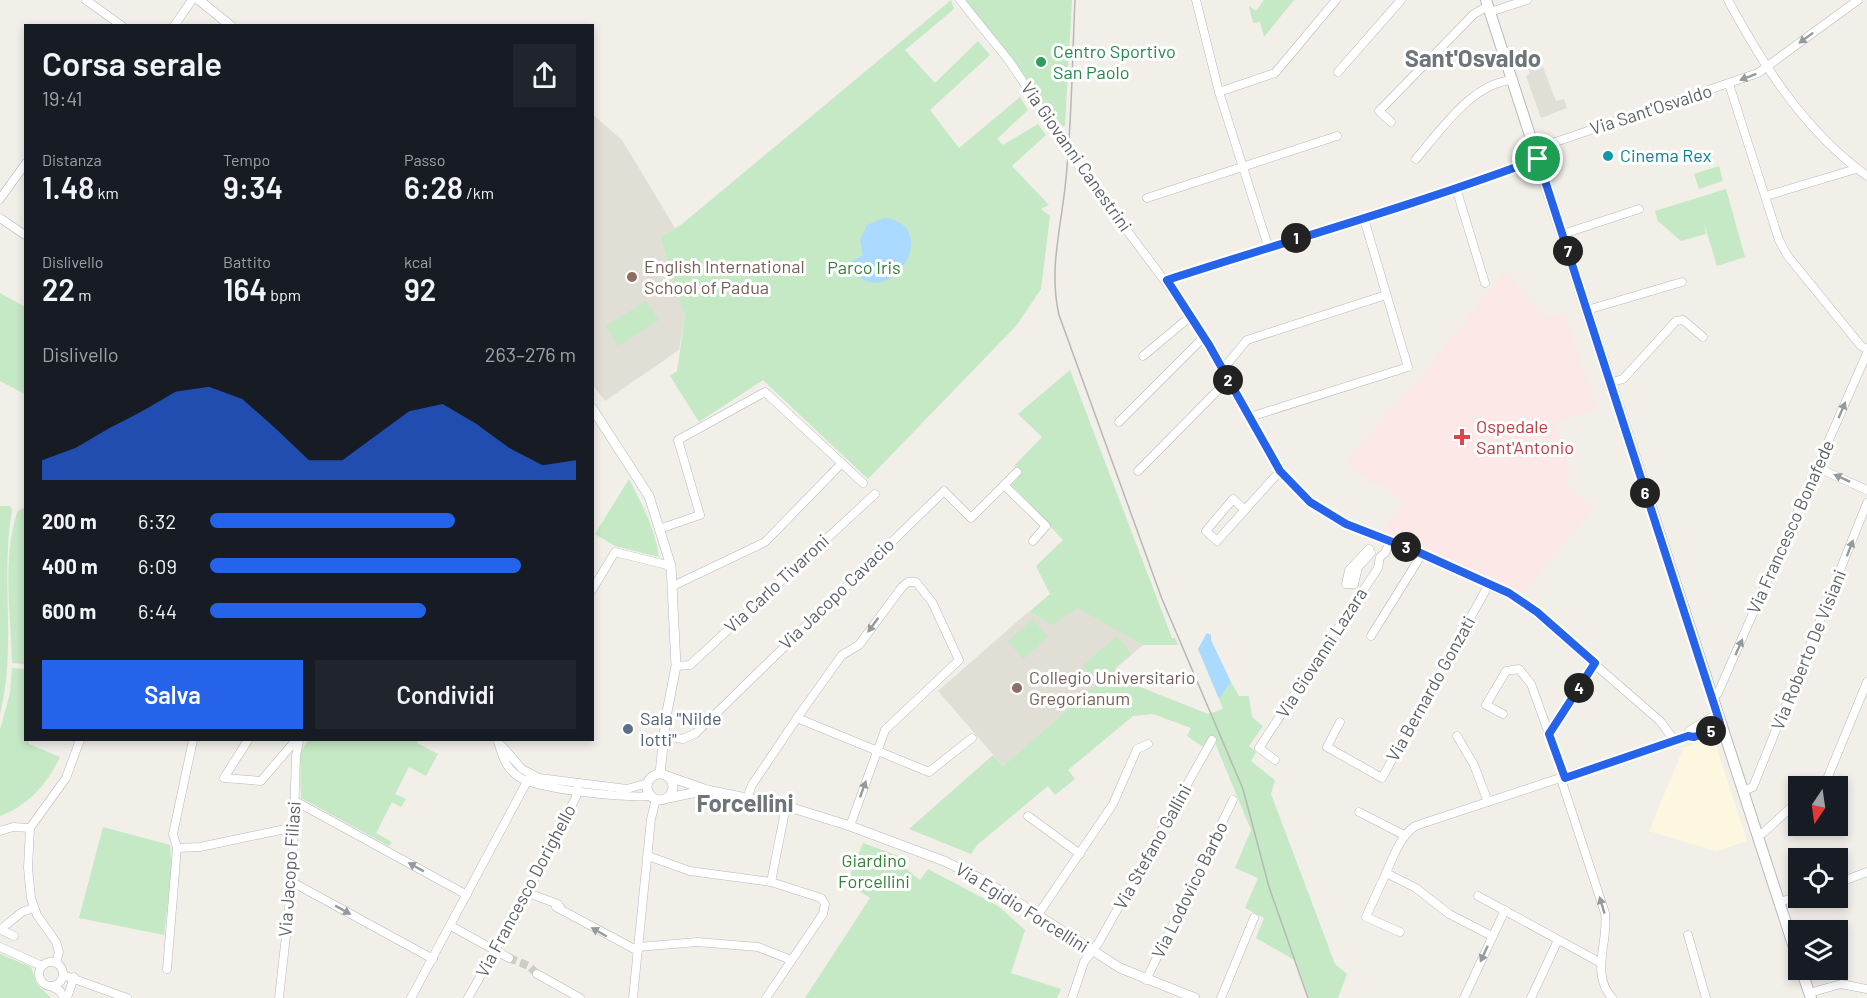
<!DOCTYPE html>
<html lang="it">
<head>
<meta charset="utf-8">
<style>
	body { margin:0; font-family:Barlow,sans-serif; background:#20242c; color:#f1f3f6; height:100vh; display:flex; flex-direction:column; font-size:22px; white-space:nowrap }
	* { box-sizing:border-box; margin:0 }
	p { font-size:20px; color:#9ea1a6 }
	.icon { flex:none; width:33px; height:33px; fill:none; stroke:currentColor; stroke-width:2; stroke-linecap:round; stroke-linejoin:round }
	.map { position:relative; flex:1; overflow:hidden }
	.sheet { position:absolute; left:24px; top:24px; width:570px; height:717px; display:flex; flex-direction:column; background:#171b24; border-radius:0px; box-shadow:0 3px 9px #0003 }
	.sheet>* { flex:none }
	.needle { width:39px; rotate:193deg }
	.controls { position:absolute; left:1788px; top:776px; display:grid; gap:12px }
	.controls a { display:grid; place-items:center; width:60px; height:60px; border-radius:0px; background:#171b24; box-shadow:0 3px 9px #0003; font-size:30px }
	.pin { position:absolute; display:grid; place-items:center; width:51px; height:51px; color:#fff; margin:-26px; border:3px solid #fff; border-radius:50%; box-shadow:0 2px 6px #0007 }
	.km { position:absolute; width:30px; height:30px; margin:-15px; border-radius:50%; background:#222; color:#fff; font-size:16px; line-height:30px; text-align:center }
	.round { display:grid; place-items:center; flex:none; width:63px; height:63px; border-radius:0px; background:#20242c }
	.summary { display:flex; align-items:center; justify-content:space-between; height:102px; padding:0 18px }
	h1 { font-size:33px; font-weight:600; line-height:45px }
	.stats { display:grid; grid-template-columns:repeat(3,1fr); gap:9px; height:102px; padding:6px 18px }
	.stats div { display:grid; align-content:center }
	.stats b { font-size:30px; font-weight:600 }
	.stats small { font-size:16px; font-weight:400 }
	.stats p { font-size:16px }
	.chart { height:168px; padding:12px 18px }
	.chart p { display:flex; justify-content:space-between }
	.chart svg { width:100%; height:108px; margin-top:6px; fill:#2563eb; opacity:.7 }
	.button { display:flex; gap:12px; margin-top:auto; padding:12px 18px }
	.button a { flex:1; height:69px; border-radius:0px; background:#2563eb; color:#fff; font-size:24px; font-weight:600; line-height:69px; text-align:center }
	.button a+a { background:#20242c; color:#f1f3f6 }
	ul { padding:0 18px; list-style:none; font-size:20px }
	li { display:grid; grid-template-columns:96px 72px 1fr; align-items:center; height:45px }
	li i { height:15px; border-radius:8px; background:#2563eb }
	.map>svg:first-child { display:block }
	.commercial { fill:#fef7e0 }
	.education { fill:#e1ded6 }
	.medical { fill:#fce8e6 }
	.green { fill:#c5e8c5 }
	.water { fill:#aadaff }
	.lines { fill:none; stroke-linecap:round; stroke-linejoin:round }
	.minor-tunnel { stroke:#ccccc8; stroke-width:8; stroke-dasharray:8 4; stroke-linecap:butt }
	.minor-casing { stroke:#b5b8bc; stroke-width:9 }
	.tertiary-casing { stroke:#b5b8bc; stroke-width:10 }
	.secondary-casing { stroke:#b6babf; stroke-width:12 }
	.minor { stroke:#fff; stroke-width:8 }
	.tertiary { stroke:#fff; stroke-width:9 }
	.secondary { stroke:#fff; stroke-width:10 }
	.tram { stroke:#b6b7b8; stroke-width:1.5 }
	.oneway { fill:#979a9d }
	.route-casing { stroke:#fff; stroke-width:12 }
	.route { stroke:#2563eb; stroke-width:8 }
	.leisure-dot { fill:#2e9e5b; stroke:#fff; stroke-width:2 }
	.culture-dot { fill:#0f9aa8; stroke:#fff; stroke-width:2 }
	.education-dot { fill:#8d6e63; stroke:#fff; stroke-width:2 }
	.health-dot { fill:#e0444e; stroke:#fff; stroke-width:2 }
	.service-dot { fill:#5c6f8a; stroke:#fff; stroke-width:2 }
	.labels { text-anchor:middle; stroke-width:6; stroke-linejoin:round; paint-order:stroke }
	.leisure-label { font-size:18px; fill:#27864d; stroke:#fff; text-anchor:start }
	.street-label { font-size:18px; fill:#5f6368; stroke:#fff }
	.culture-label { font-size:18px; fill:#0d838f; stroke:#fff; text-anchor:start }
	.education-label { font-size:18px; fill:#785e54; stroke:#fff; text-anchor:start }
	.park-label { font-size:18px; fill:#348238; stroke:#fff }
	.health-label { font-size:18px; fill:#be3a42; stroke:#fff; text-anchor:start }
	.service-label { font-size:18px; fill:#4e5e75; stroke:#fff; text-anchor:start }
	.district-label { font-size:24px; font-weight:bold; fill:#70757a; stroke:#fff }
</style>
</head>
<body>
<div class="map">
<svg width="1867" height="998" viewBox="0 0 1867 998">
	<rect width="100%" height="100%" fill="#f1efe8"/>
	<path class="commercial" d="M1714 739 1747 841 1716 851 1649 831 1684 747Z"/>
	<g class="education">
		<path d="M1538 54 1556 101 1564 99 1567 108 1541 118 1526 76 1530 74 1528 69 1524 70 1520 59Z"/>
		<path d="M593 115 622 140 675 228 660 237 685 317 679 350 605 401 593 385Z"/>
		<path d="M1076 607 1143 645 1003 766 938 691 1028 612 1051 624Z"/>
	</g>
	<path class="medical" d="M1504 272 1547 318 1564 313 1597 409 1554 423 1571 472 1563 480 1593 508 1522 593 1493 578 1379 536 1405 503 1379 482 1376 486 1352 467 1349 458 1425 371Z"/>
	<g class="green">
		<path d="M951 0 954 9 905 50 935 83 978 41 990 55 930 110 959 148 1020 97 1028 110 997 139 1003 145 1038 124 1046 135 1012 166 1049 205 1041 209 1050 216 1041 289 1016 326 868 479 763 380 699 422 670 376 677 371 685 317 660 237 682 224Z"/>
		<path d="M966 0H1072L1065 125 1060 128Z"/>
		<path d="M1264 0H1294L1264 37 1260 22 1253 23 1249 6 1256 11Z"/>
		<path d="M1719 166 1723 181 1699 189 1694 174Z"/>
		<path d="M1726 189 1745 257 1717 266 1704 223 1706 234 1681 241 1658 221 1655 211Z"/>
		<path d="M0 293 25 307V394L0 381Z"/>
		<path d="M646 301 659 320 618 346 606 326Z"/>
		<path d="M1070 370 1172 638H1175L1178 645H1143L1077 608 1052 625 1029 612 1050 594 1036 566 1063 540 1011 485 1021 474 1014 466 1042 437 1018 414Z"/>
		<path d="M629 479C642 504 655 529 659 557L615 546 595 534Z"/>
		<path d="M0 506H10L12 510C0 577 17 646 0 714Z"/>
		<path d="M23 508 26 509 25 664 12 663C11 612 2 562 17 512Z"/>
		<path d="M1033 619 1048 637 1023 659 1008 641Z"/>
		<path d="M1117 636 1131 654 1114 668 1125 681 1208 714 1223 709 1219 699 1231 682 1239 696H1249L1252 717 1263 726 1249 746 1256 752 1251 761 1275 780 1271 794 1335 964 1347 974 1338 998H1309L1296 961 1256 938 1264 918 1245 908 1258 878 1235 868 1251 830 1213 738 1206 749 1187 736 1191 728 1153 714 1133 716 1068 770 1075 779 1055 795 1048 786 977 845 971 854 909 829 993 755 1003 766 1112 671 1096 683 1082 666Z"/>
		<path d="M12 668 25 669 26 740H29V744L60 757C47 784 29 805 0 816V730L10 693Z"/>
		<path d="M308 740H419L417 743 438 754 426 776 409 767 395 794 406 799 401 807 392 802 376 833 392 842 389 846 301 798 300 753Z"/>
		<path d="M103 827 170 845 172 867 164 935 79 918Z"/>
		<path d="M863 843 904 858 901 865 920 880 928 869 998 906 1025 930 1011 973 1061 989 1057 998H805L870 898 847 883Z"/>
		<path d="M0 954 31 967 37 985 51 998H0Z"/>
	</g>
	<g class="water">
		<path d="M884 218C947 224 886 323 847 264L863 255 860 240 867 225Z"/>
		<path d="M1207 633 1211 635V640L1231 682 1219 699 1198 649Z"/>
	</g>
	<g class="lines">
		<path class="minor-tunnel" d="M509 958 529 966 537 974"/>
		<defs>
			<g id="minor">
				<path d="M86 0 122 26"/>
				<path d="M960 0 1010 62 1078 165 1191 316 1280 471 1310 502 1346 524 1418 552 1522 601 1660 721 1675 741"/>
				<path d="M1196 0 1219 92 1268 246"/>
				<path d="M1728 0C1764 67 1805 131 1867 176"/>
				<path d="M1490 12 1527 0"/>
				<path d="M174 26 192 0"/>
				<path d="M1338 72 1401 0"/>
				<path d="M1729 84 1779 240 1787 255 1861 346 1867 349"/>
				<path d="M1219 92 1275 73 1336 0"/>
				<path d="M1391 122 1379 111 1474 14 1488 6"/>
				<path d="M1535 149 1758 73 1858 0"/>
				<path d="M1416 159C1440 131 1473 82 1513 80"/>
				<path d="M1456 188 1485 283"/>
				<path d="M1766 196 1856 169"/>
				<path d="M1147 198 1337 136"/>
				<path d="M0 199 26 163"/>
				<path d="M0 218 25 235"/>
				<path d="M1563 234 1639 209"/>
				<path d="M1167 280 1364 219 1538 159"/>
				<path d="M1587 310 1682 282"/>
				<path d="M1143 356 1191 316"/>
				<path d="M1223 369 1247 340 1386 295"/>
				<path d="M1609 383 1623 379 1676 321 1683 320 1703 337"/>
				<path d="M1250 417 1408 367 1364 219"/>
				<path d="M1119 422 1204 337"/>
				<path d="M1818 468 1867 490"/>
				<path d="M1138 471 1228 380"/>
				<path d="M1004 485 1046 526 1033 541"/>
				<path d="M1245 510 1233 499 1206 531 1217 541 1280 471"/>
				<path d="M659 529 700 515 678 440 765 392 863 483"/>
				<path d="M1369 549 1349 570 1346 584H1354L1358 567 1371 553"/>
				<path d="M673 586 765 542 842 463"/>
				<path d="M592 590 615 552 671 566"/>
				<path d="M1371 636 1422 554"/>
				<path d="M676 666 690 665 875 494"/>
				<path d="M1713 698 1718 693 1867 353"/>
				<path d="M1503 714 1486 705 1506 671 1519 669 1531 684 1565 778"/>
				<path d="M797 718 929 772 972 738"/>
				<path d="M1340 722 1327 747 1382 778 1489 584"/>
				<path d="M1549 734 1595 663"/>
				<path d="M664 736 683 739 696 733 944 491 971 518 1017 472"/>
				<path d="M1457 736 1474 765 1488 802"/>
				<path d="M1687 736 1689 731 1717 714"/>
				<path d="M193 740 173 834 177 848 200 847 295 827"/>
				<path d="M248 740 224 778 261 781 296 740"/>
				<path d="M498 742C503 756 505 768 519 777 539 790 626 798 652 796"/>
				<path d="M502 746 522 769 539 778 627 789 648 783"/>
				<path d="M1275 760 1259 748 1378 568 1380 557 1385 553 1390 541"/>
				<path d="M1561 779 1605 913C1609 942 1590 973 1612 998"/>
				<path d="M1822 786 1827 779 1867 682"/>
				<path d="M1743 791 1753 787 1867 503"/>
				<path d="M747 798 752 785 797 718 842 655 859 645 902 587 908 582H916L932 602 959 660 885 730 850 826"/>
				<path d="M295 801 467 895"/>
				<path d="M1359 812 1404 835"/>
				<path d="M1028 816 1080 854"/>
				<path d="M0 831 13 827 30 828"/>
				<path d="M1758 834 1763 833 1798 801"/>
				<path d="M648 856 690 871 771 882 821 898 825 904 823 914 766 998"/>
				<path d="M1386 873 1366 917 1400 932"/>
				<path d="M292 882 433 959"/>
				<path d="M771 882 786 806"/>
				<path d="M1838 883 1867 872"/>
				<path d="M536 896 558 904 561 909"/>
				<path d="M1478 896 1601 963"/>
				<path d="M1780 902 1798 896"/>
				<path d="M556 907 638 951"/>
				<path d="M1037 916 1113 804 1137 749 1148 744"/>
				<path d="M451 926 509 958"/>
				<path d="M0 930 22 912 33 908"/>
				<path d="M1 930 14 936"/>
				<path d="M1688 935 1706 998"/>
				<path d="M1492 936 1449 914 1416 888 1386 873C1394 855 1400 837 1415 826L1687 736 1723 731"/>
				<path d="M0 947 42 966"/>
				<path d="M638 947 697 942 758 947 791 960"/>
				<circle cx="51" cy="974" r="12"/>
				<path d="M56 963 59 952 56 942 37 915 31 898 28 868 30 828 66 778 80 740"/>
				<path d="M167 969 177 848"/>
				<path d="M537 974 580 998"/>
				<path d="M63 975 127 998"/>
				<path d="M1146 980 1233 800"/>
				<path d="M51 986 60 991 64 998"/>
				<path d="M1809 993 1841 984 1867 989"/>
				<path d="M67 998 74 977"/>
				<path d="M279 998 292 882 296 756 299 740"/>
				<path d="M411 998 531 774"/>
				<path d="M468 998 528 892 576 797 578 783"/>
				<path d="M633 998 651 819 656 799"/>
				<path d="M1072 998 1084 962 1099 942 1212 740"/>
				<path d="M1221 998 1254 918"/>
				<path d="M1464 998 1505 910"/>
				<path d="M1531 998 1558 940"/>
			</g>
			<g id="tertiary">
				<path d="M199 0 231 26"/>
				<path d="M592 408 649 496 671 566 676 666 666 717 660 773"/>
				<circle cx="660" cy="787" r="13"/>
				<path d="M670 777 707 790 786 806 850 826 944 861 983 880 1120 968 1195 998"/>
				<path d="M668 798 707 790"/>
			</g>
			<g id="secondary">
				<path d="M1486 0 1798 960"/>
				<path d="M1801 969 1811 998"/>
			</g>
		</defs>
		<use href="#minor" class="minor-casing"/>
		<use href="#tertiary" class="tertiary-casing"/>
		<use href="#secondary" class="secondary-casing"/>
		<use href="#minor" class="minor"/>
		<use href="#tertiary" class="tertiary"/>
		<use href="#secondary" class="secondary"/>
		<path class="tram" d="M1075 0C1072 63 1072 126 1065 188 1060 232 1049 271 1059 315L1162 599 1243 789 1269 887 1308 998"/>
	</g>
	<defs><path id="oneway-solid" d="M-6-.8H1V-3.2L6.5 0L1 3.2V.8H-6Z" transform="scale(1.5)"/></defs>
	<g class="oneway">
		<use href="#oneway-solid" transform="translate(1806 38) rotate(143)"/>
		<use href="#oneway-solid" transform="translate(1748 77) rotate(159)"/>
		<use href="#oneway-solid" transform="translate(1842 410) rotate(-67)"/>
		<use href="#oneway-solid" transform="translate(1842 478) rotate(-155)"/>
		<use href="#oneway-solid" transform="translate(1850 548) rotate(-69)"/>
		<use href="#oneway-solid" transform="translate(873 625) rotate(126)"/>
		<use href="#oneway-solid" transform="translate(1739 647) rotate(-66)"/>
		<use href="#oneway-solid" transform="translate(863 789) rotate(-70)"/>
		<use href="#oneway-solid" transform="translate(416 867) rotate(-151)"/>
		<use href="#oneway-solid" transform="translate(1602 905) rotate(-107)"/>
		<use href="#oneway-solid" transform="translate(343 910) rotate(29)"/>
		<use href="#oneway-solid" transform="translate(599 932) rotate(-150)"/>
		<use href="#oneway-solid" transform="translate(1484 954) rotate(115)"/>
	</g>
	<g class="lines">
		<defs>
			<path id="route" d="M1538 159 1720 723 1711 731 1694 737 1688 736 1565 778 1549 734 1595 663 1537 612 1509 593 1418 552 1346 524 1310 502 1280 471 1209 345 1167 280C1290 240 1416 205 1538 159Z"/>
		</defs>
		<use href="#route" class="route-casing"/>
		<use href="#route" class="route"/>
	</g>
	<circle class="leisure-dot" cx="1041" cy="62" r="6"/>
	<circle class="culture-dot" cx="1608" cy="156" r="6"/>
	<g class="education-dot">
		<circle cx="632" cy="277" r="6"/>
		<circle cx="1017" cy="688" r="6"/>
	</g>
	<path class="health-dot" d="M1459 428h6v6h6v6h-6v6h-6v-6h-6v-6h6z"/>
	<circle class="service-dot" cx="628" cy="729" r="6"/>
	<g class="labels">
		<g class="leisure-label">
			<text x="1053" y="58">Centro Sportivo<tspan x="1053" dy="21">San Paolo</tspan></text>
		</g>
		<g class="street-label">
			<text transform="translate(1651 110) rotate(-18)" y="6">Via Sant'Osvaldo</text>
			<text transform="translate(1076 157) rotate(55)" y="6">Via Giovanni Canestrini</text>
			<text transform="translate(1791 527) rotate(-66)" y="6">Via Francesco Bonafede</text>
			<text transform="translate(777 584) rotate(-43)" y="6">Via Carlo Tivaroni</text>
			<text transform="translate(837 594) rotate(-44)" y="6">Via Jacopo Cavacio</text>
			<text transform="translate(1809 650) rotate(-68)" y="6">Via Roberto De Visiani</text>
			<text transform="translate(1322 653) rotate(-57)" y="6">Via Giovanni Lazara</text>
			<text transform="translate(1431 689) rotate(-61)" y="6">Via Bernardo Gonzati</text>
			<text transform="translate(1153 847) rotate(-61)" y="6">Via Stefano Gallini</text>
			<text transform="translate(290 869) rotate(-86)" y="6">Via Jacopo Filiasi</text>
			<text transform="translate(1190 890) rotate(-64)" y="6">Via Lodovico Barbo</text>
			<text transform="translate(526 891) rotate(-62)" y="6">Via Francesco Dorighello</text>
			<text transform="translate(1022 908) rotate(32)" y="6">Via Egidio Forcellini</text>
		</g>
		<g class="culture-label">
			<text x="1620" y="162">Cinema Rex</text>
		</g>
		<g class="education-label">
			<text x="644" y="273">English International<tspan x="644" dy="21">School of Padua</tspan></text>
			<text x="1029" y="684">Collegio Universitario<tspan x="1029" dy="21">Gregorianum</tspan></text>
		</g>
		<g class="park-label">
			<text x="864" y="274">Parco Iris</text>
			<text x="874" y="867">Giardino<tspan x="874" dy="21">Forcellini</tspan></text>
		</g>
		<g class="health-label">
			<text x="1476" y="433">Ospedale<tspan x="1476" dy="21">Sant'Antonio</tspan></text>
		</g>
		<g class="service-label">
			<text x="640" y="725">Sala "Nilde<tspan x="640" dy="21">Iotti"</tspan></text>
		</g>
		<g class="district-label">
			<text x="1473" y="67">Sant'Osvaldo</text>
			<text x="745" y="812">Forcellini</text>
		</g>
	</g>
</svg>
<div class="controls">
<a><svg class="needle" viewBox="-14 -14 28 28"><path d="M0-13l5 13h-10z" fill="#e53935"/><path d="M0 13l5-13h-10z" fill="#9ea1a6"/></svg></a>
<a><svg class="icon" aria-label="locate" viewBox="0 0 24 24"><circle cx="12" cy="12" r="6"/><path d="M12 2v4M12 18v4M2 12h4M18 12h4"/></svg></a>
<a><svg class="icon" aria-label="layers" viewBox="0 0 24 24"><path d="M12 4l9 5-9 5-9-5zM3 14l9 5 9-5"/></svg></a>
</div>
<div class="pin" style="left:1538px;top:159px;background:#1e9e55"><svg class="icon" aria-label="arrive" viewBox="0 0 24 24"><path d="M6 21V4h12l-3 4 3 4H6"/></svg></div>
<b class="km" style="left:1296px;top:238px">1</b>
<b class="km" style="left:1228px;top:380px">2</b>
<b class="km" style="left:1406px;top:547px">3</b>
<b class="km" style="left:1579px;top:688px">4</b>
<b class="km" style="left:1711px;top:731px">5</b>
<b class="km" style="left:1645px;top:493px">6</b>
<b class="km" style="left:1568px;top:251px">7</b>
<section class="sheet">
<div class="summary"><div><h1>Corsa serale</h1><p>19:41</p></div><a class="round"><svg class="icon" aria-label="share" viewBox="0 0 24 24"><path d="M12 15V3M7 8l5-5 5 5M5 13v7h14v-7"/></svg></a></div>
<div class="stats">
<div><p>Distanza</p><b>1.48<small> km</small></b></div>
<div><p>Tempo</p><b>9:34</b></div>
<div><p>Passo</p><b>6:28<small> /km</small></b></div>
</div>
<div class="stats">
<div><p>Dislivello</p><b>22<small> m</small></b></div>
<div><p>Battito</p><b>164<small> bpm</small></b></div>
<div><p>kcal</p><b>92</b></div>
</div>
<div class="chart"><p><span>Dislivello</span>263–276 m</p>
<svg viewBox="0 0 160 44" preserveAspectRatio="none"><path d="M0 44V36L10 31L20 23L30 16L40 8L50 6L60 11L70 23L80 36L90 36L100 26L110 16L120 13L130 21L140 31L150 38L160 36V44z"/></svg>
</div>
<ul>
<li><b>200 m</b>6:32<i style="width:67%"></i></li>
<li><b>400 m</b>6:09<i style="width:85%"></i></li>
<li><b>600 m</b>6:44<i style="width:59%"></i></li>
</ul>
<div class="button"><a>Salva</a><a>Condividi</a></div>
</section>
</div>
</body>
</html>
